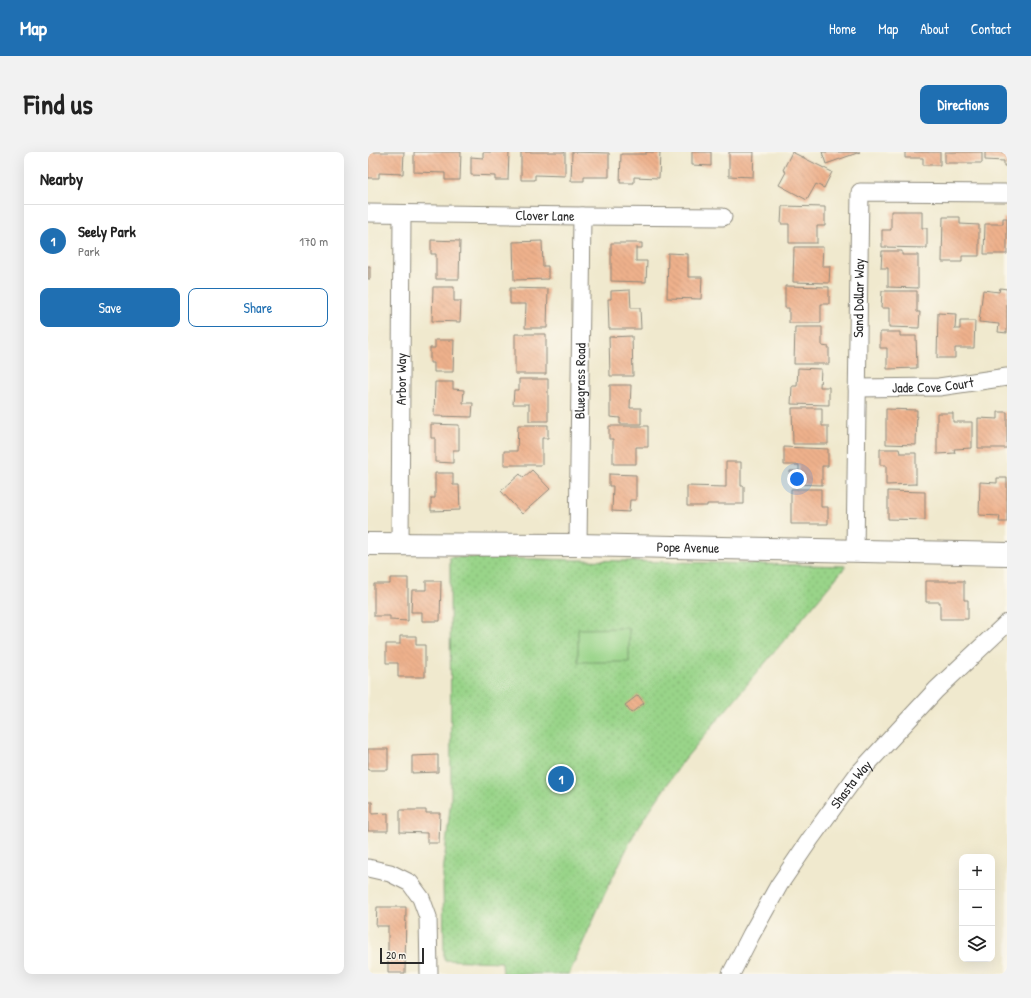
<!DOCTYPE html>
<html lang="en">
<head>
<meta charset="utf-8">
<style>
  :root { --surface:#fff; --page:#f2f2f2; --text:#222; --muted:#767676; --line:#e0e0e0; --accent:#1f6fb2 }
  body { margin:0; font-family:"Patrick Hand",sans-serif; background:var(--page); color:var(--text) }
  .controls { position:absolute; right:12px; bottom:12px; display:grid; overflow:hidden; border-radius:8px; box-shadow:0 4px 16px #0002 }
  .controls button { width:36px; height:36px; display:grid; place-items:center; padding:0; border:0; border-bottom:1px solid var(--line); background:var(--surface); color:var(--text); font:20px sans-serif }
  .scale { position:absolute; left:12px; bottom:10px; width:44px; box-sizing:border-box; padding-left:4px; border:2px solid #2b2b2b; border-top:0; font-size:11px; line-height:14px; white-space:nowrap; color:#2b2b2b; -webkit-text-stroke:3px #fbf7ec; paint-order:stroke }
  .you { position:absolute; left:429px; top:327px; width:14px; height:14px; margin:-10px; border:3px solid #fff; border-radius:50%; background:#1a73e8; box-shadow:0 0 0 6px #1a73e833 }
  .badge { display:grid; place-items:center; width:26px; height:26px; border-radius:50%; background:var(--accent); color:#fff; font-size:13px; font-weight:700 }
  .pin { position:absolute; translate:-50% -50%; border:2px solid #fff; box-shadow:0 1px 4px #0006 }
  .list { margin:0; padding:0; list-style:none }
  h2 { display:flex; justify-content:space-between; align-items:center; height:52px; margin:0; padding:0 16px; font-size:17px }
  h2 small { font-size:13px; font-weight:400; color:var(--muted) }
  .list li { display:grid; grid-template-columns:26px 1fr auto; gap:12px; align-items:center; box-sizing:border-box; height:72px; padding:0 16px; border-top:1px solid var(--line) }
  .list b { display:block; font-size:15px; white-space:nowrap }
  .list p { margin:0; font-size:13px; white-space:nowrap; color:var(--muted) }
  .list em { font-size:13px; font-style:normal; color:var(--muted) }
  .actions { display:flex; gap:8px; padding:12px 16px }
  .actions a { flex:1; padding:9px 0; border:1px solid var(--accent); border-radius:8px; text-align:center; font-size:14px; color:var(--accent) }
  .actions .main { background:var(--accent); color:#fff }
  .icon { flex:none; width:22px; height:22px; fill:none; stroke:currentColor; stroke-width:2; stroke-linecap:round; stroke-linejoin:round }
  .map { position:relative; flex:none; width:639px; height:822px; overflow:hidden; border-radius:8px }
  header { display:flex; align-items:center; gap:24px; box-sizing:border-box; height:56px; padding:0 20px; background:var(--accent); color:#fff }
  header strong { font-size:19px }
  nav { display:flex; gap:22px; margin-inline-start:auto; font-size:14px }
  .intro { display:flex; align-items:center; justify-content:space-between; box-sizing:border-box; height:96px; padding:0 24px }
  h1 { margin:0; font-size:28px }
  .button { padding:10px 18px; border-radius:8px; background:var(--accent); color:#fff; font-size:14px; font-weight:700 }
  main { display:flex; gap:24px; padding:0 24px }
  aside { flex:1; background:var(--surface); border-radius:8px; box-shadow:0 4px 16px #0002 }
  .map>svg:first-child { display:block }
</style>
</head>
<body>
<header>
<strong>Map</strong>
<nav><a>Home</a><a>Map</a><a>About</a><a>Contact</a></nav>
</header>
<div class="intro"><h1>Find us</h1><a class="button">Directions</a></div>
<main>
<aside>
<h2>Nearby<small></small></h2>
<ul class="list">
<li><span class="badge">1</span><div><b>Seely Park</b><p>Park</p></div><em>170 m</em></li>
</ul>
<div class="actions"><a class="main">Save</a><a>Share</a></div>
</aside>
<div class="map">
<svg width="639" height="822" viewBox="0 0 639 822">
  <defs>
    <pattern id="park-dots" width="8" height="8" patternUnits="userSpaceOnUse"><rect width="8" height="8" fill="#99d489"/><path d="M2 2h.1M6 6h.1" fill="none" stroke="#84b676" stroke-width="1.8" stroke-linecap="round"/></pattern>
    <pattern id="building-back-hatch" width="6" height="6" patternUnits="userSpaceOnUse"><rect width="6" height="6" fill="#eeb18c"/><path d="M-1 5l2 2M0 0l6 6M5-1l2 2" fill="none" stroke="#cc9879"/></pattern>
  </defs>
  <rect width="100%" height="100%" fill="#fbf7ec"/>
  <filter id="ink" filterUnits="userSpaceOnUse"><feTurbulence type="fractalNoise" baseFrequency=".025" numOctaves="2"/><feDisplacementMap in="SourceGraphic" scale="8" xChannelSelector="R" yChannelSelector="G"/><feConvolveMatrix kernelMatrix="1 2 1 2 8 2 1 2 1" color-interpolation-filters="sRGB"/></filter>
  <filter id="wash" filterUnits="userSpaceOnUse"><feTurbulence type="fractalNoise" baseFrequency=".012" numOctaves="4" result="noise"/><feDisplacementMap in="SourceGraphic" scale="16" xChannelSelector="R" yChannelSelector="G"/><feGaussianBlur stdDeviation="0.9" result="paint"/><feColorMatrix in="noise" values="0 0 0 0 0 0 0 0 0 0 0 0 0 0 0 0 0 1.4 0 .05"/><feComposite in="paint" operator="in"/></filter>
  <g filter="url(#wash)">
    <rect width="100%" height="100%" fill="#f0e9ce"/>
    <path fill="url(#park-dots)" stroke="#62805a" d="M 82,405 L 478,414 L 316,608 L 268,678 L 237,741 L 201,822 L 135,822 L 134,810 L 76,808 L 75,722 L 83,646 Z"/>
    <path fill="#99d489" stroke="#62805a" d="M 261,476 L 261,510 L 210,510 L 210,477 Z"/>
    <g id="blocks">
      <path fill="url(#building-back-hatch)" d="M 0,0 L 36,0 L 35,22 L 11,21 L 11,26 L 0,26 Z
        M 46,0 L 93,0 L 92,28 L 77,28 L 77,21 L 46,20 Z
        M 115,0 L 141,0 L 140,28 L 127,28 L 127,24 L 103,23 L 103,5 L 115,6 Z
        M 153,0 L 197,0 L 197,24 L 167,23 L 167,28 L 153,28 Z
        M 204,0 L 241,1 L 241,25 L 216,25 L 216,29 L 203,29 Z
        M 278,0 L 292,0 L 291,26 L 266,25 L 266,31 L 252,31 L 253,2 L 278,2 Z
        M 324,0 L 343,0 L 343,14 L 324,13 Z
        M 361,0 L 386,0 L 385,25 L 361,24 Z
        M 424,0 L 464,20 L 456,36 L 448,32 L 439,48 L 411,33 L 418,20 L 415,18 Z
        M 454,0 L 492,0 L 458,12 Z
        M 537,0 L 572,0 L 572,13 L 555,13 L 555,6 L 537,6 Z
        M 577,0 L 614,0 L 614,11 L 577,11 Z
        M 617,0 L 639,0 L 639,14 L 636,14 L 636,9 L 617,8 Z
        M 414,54 L 457,55 L 457,74 L 449,74 L 449,91 L 421,91 L 421,72 L 413,72 Z
        M 523,59 L 554,59 L 554,76 L 559,76 L 559,96 L 514,95 L 514,78 L 523,78 Z
        M 575,65 L 592,65 L 592,72 L 611,73 L 611,104 L 594,104 L 594,110 L 574,110 Z
        M 635,66 L 639,66 L 639,102 L 616,102 L 617,72 L 635,72 Z
        M 63,88 L 92,89 L 91,127 L 68,127 L 68,102 L 63,102 Z
        M 174,89 L 175,114 L 180,114 L 180,127 L 146,128 L 145,90 Z
        M 243,91 L 274,91 L 274,96 L 268,96 L 268,109 L 279,109 L 278,130 L 243,129 Z
        M 426,95 L 455,95 L 454,114 L 462,114 L 461,131 L 425,130 Z
        M 514,99 L 534,99 L 534,103 L 550,103 L 550,136 L 520,135 L 520,116 L 513,116 Z
        M 300,101 L 320,102 L 320,125 L 334,125 L 333,147 L 299,146 Z
        M 0,114 L 2,114 L 2,127 L 0,127 Z
        M 417,134 L 461,135 L 461,152 L 453,152 L 453,171 L 421,171 L 421,156 L 417,156 Z
        M 65,135 L 86,135 L 86,149 L 93,149 L 92,170 L 64,169 Z
        M 142,136 L 180,137 L 179,176 L 157,176 L 158,152 L 142,152 Z
        M 632,136 L 639,137 L 639,181 L 630,180 L 631,172 L 611,170 L 615,138 L 631,140 Z
        M 262,138 L 263,156 L 272,156 L 273,177 L 241,177 L 240,147 L 243,147 L 243,139 Z
        M 514,139 L 549,139 L 549,160 L 552,160 L 551,176 L 521,175 L 521,156 L 513,156 Z
        M 570,161 L 588,162 L 587,177 L 592,177 L 592,169 L 607,169 L 606,196 L 587,196 L 587,206 L 569,206 Z
        M 427,175 L 454,175 L 454,194 L 461,195 L 461,212 L 426,212 Z
        M 512,180 L 532,180 L 532,184 L 548,184 L 549,216 L 519,217 L 519,196 L 512,196 Z
        M 147,182 L 178,182 L 178,222 L 147,222 Z
        M 264,184 L 265,224 L 242,224 L 241,185 Z
        M 67,188 L 86,188 L 85,220 L 66,220 L 66,211 L 62,211 L 62,196 L 67,196 Z
        M 430,216 L 453,217 L 452,235 L 461,235 L 461,253 L 423,252 L 424,234 L 429,234 Z
        M 151,227 L 180,227 L 180,269 L 161,269 L 161,252 L 145,252 L 146,238 L 151,238 Z
        M 67,230 L 85,230 L 85,237 L 96,238 L 95,251 L 105,251 L 104,265 L 66,264 Z
        M 242,233 L 263,233 L 262,256 L 273,256 L 273,272 L 252,272 L 252,266 L 242,265 Z
        M 424,256 L 454,256 L 454,274 L 460,274 L 460,292 L 425,292 Z
        M 518,257 L 549,258 L 548,293 L 518,292 Z
        M 630,260 L 639,260 L 639,296 L 610,296 L 610,266 L 630,267 Z
        M 569,261 L 585,261 L 585,270 L 604,270 L 604,296 L 586,297 L 587,301 L 569,302 Z
        M 63,272 L 91,273 L 91,298 L 85,298 L 85,311 L 67,310 L 67,286 L 63,286 Z
        M 150,273 L 180,273 L 180,286 L 174,286 L 174,313 L 136,313 L 136,299 L 149,299 Z
        M 241,274 L 280,274 L 280,295 L 268,295 L 268,312 L 245,312 L 245,287 L 241,287 Z
        M 416,295 L 460,297 L 460,314 L 454,314 L 454,333 L 422,332 L 422,319 L 431,319 L 431,313 L 416,313 Z
        M 512,297 L 531,297 L 532,301 L 548,301 L 548,332 L 518,333 L 518,313 L 512,313 Z
        M 358,310 L 373,310 L 373,334 L 376,334 L 376,352 L 339,352 L 339,354 L 319,354 L 319,334 L 358,335 Z
        M 164,318 L 182,337 L 154,362 L 133,339 L 152,322 L 155,326 Z
        M 67,321 L 85,321 L 85,333 L 91,333 L 92,358 L 63,359 L 63,346 L 67,346 Z
        M 241,322 L 268,323 L 268,348 L 262,348 L 261,360 L 244,359 L 245,334 L 241,334 Z
        M 629,326 L 639,326 L 639,370 L 631,370 L 632,364 L 611,363 L 612,330 L 629,331 Z
        M 423,337 L 453,337 L 453,355 L 460,355 L 460,372 L 423,372 Z
        M 520,339 L 557,340 L 557,368 L 520,367 Z
        M 22,426 L 40,426 L 40,469 L 22,468 L 22,464 L 6,464 L 6,432 L 22,432 Z
        M 58,429 L 73,429 L 72,469 L 54,469 L 54,460 L 43,460 L 44,438 L 58,438 Z
        M 558,429 L 596,429 L 596,448 L 600,448 L 600,467 L 572,467 L 572,450 L 558,450 Z
        M 32,484 L 48,484 L 48,493 L 57,493 L 57,525 L 30,525 L 30,511 L 18,511 L 18,492 L 32,492 Z
        M 270,543 L 276,551 L 263,561 L 257,553 Z
        M 0,597 L 20,597 L 20,618 L 0,618 Z
        M 70,603 L 70,620 L 44,621 L 44,604 Z
        M 0,650 L 4,650 L 4,662 L 20,661 L 20,679 L 0,679 Z
        M 32,658 L 58,658 L 58,661 L 72,661 L 71,691 L 59,691 L 59,681 L 32,680 Z
        M 9,755 L 38,755 L 37,821 L 20,821 L 20,774 L 8,774 Z"/>
    </g>
  </g>
  <g filter="url(#ink)">
    <use href="#blocks" fill-opacity="0" stroke="#8e8a7c" stroke-width="1"/>
    <g fill="none" stroke-linecap="round" stroke-linejoin="round">
      <defs>
        <g id="street">
          <path id="s1" d="M 0,61 L 214,64 L 355,65"/>
          <path id="s2" d="M 489,236 L 571,235 L 639,225"/>
          <path id="s3" d="M 32,392 L 34,62"/>
          <path id="s4" d="M 210,393 L 214,64"/>
          <path id="s5" d="M 487,400 L 492,40 L 639,41"/>
          <path d="M 0,716 L 22,721 L 42,731 L 53,746 L 60,765 L 61,822"/>
          <path id="s6" d="M 363,822 L 383,783 L 411,733 L 443,686 L 489,623 L 568,538 L 639,471"/>
        </g>
        <g id="secondary">
          <path id="s7" d="M 0,392 L 210,393 L 639,402"/>
        </g>
      </defs>
      <use href="#street" stroke="#8e8a7c" stroke-width="19"/>
      <use href="#secondary" stroke="#8e8a7c" stroke-width="24"/>
      <use href="#street" stroke="#fff" stroke-width="17"/>
      <use href="#secondary" stroke="#fff" stroke-width="22"/>
    </g>
  </g>
  <g text-anchor="middle" stroke-width="3.5" stroke-linejoin="round" paint-order="stroke">
    <g font-size="14" fill="#2b2b2b" stroke="#fbf7ec">
      <text dy="5" stroke="none"><textPath href="#s1" startOffset="177">Clover Lane</textPath></text>
      <text dy="5" stroke="none"><textPath href="#s5" startOffset="254">Sand Dollar Way</textPath></text>
      <text dy="5" stroke="none"><textPath href="#s3" startOffset="165">Arbor Way</textPath></text>
      <text dy="5" stroke="none"><textPath href="#s4" startOffset="164">Bluegrass Road</textPath></text>
      <text dy="5" stroke="none"><textPath href="#s2" startOffset="76">Jade Cove Court</textPath></text>
      <text dy="5" stroke="none"><textPath href="#s7" startOffset="320">Pope Avenue</textPath></text>
      <text dy="5" stroke="none"><textPath href="#s6" startOffset="225">Shasta Way</textPath></text>
    </g>
  </g>
</svg>
<div class="controls">
<button>+</button>
<button>−</button>
<button><svg class="icon" aria-label="layers" viewBox="0 0 24 24"><path d="M12 4l9 5-9 5-9-5zM3 14l9 5 9-5"/></svg></button>
</div>
<div class="scale">20 m</div>
<div class="you"></div>
<div class="pin badge" style="left:193px;top:627px">1</div>
</div>
</main>
</body>
</html>
